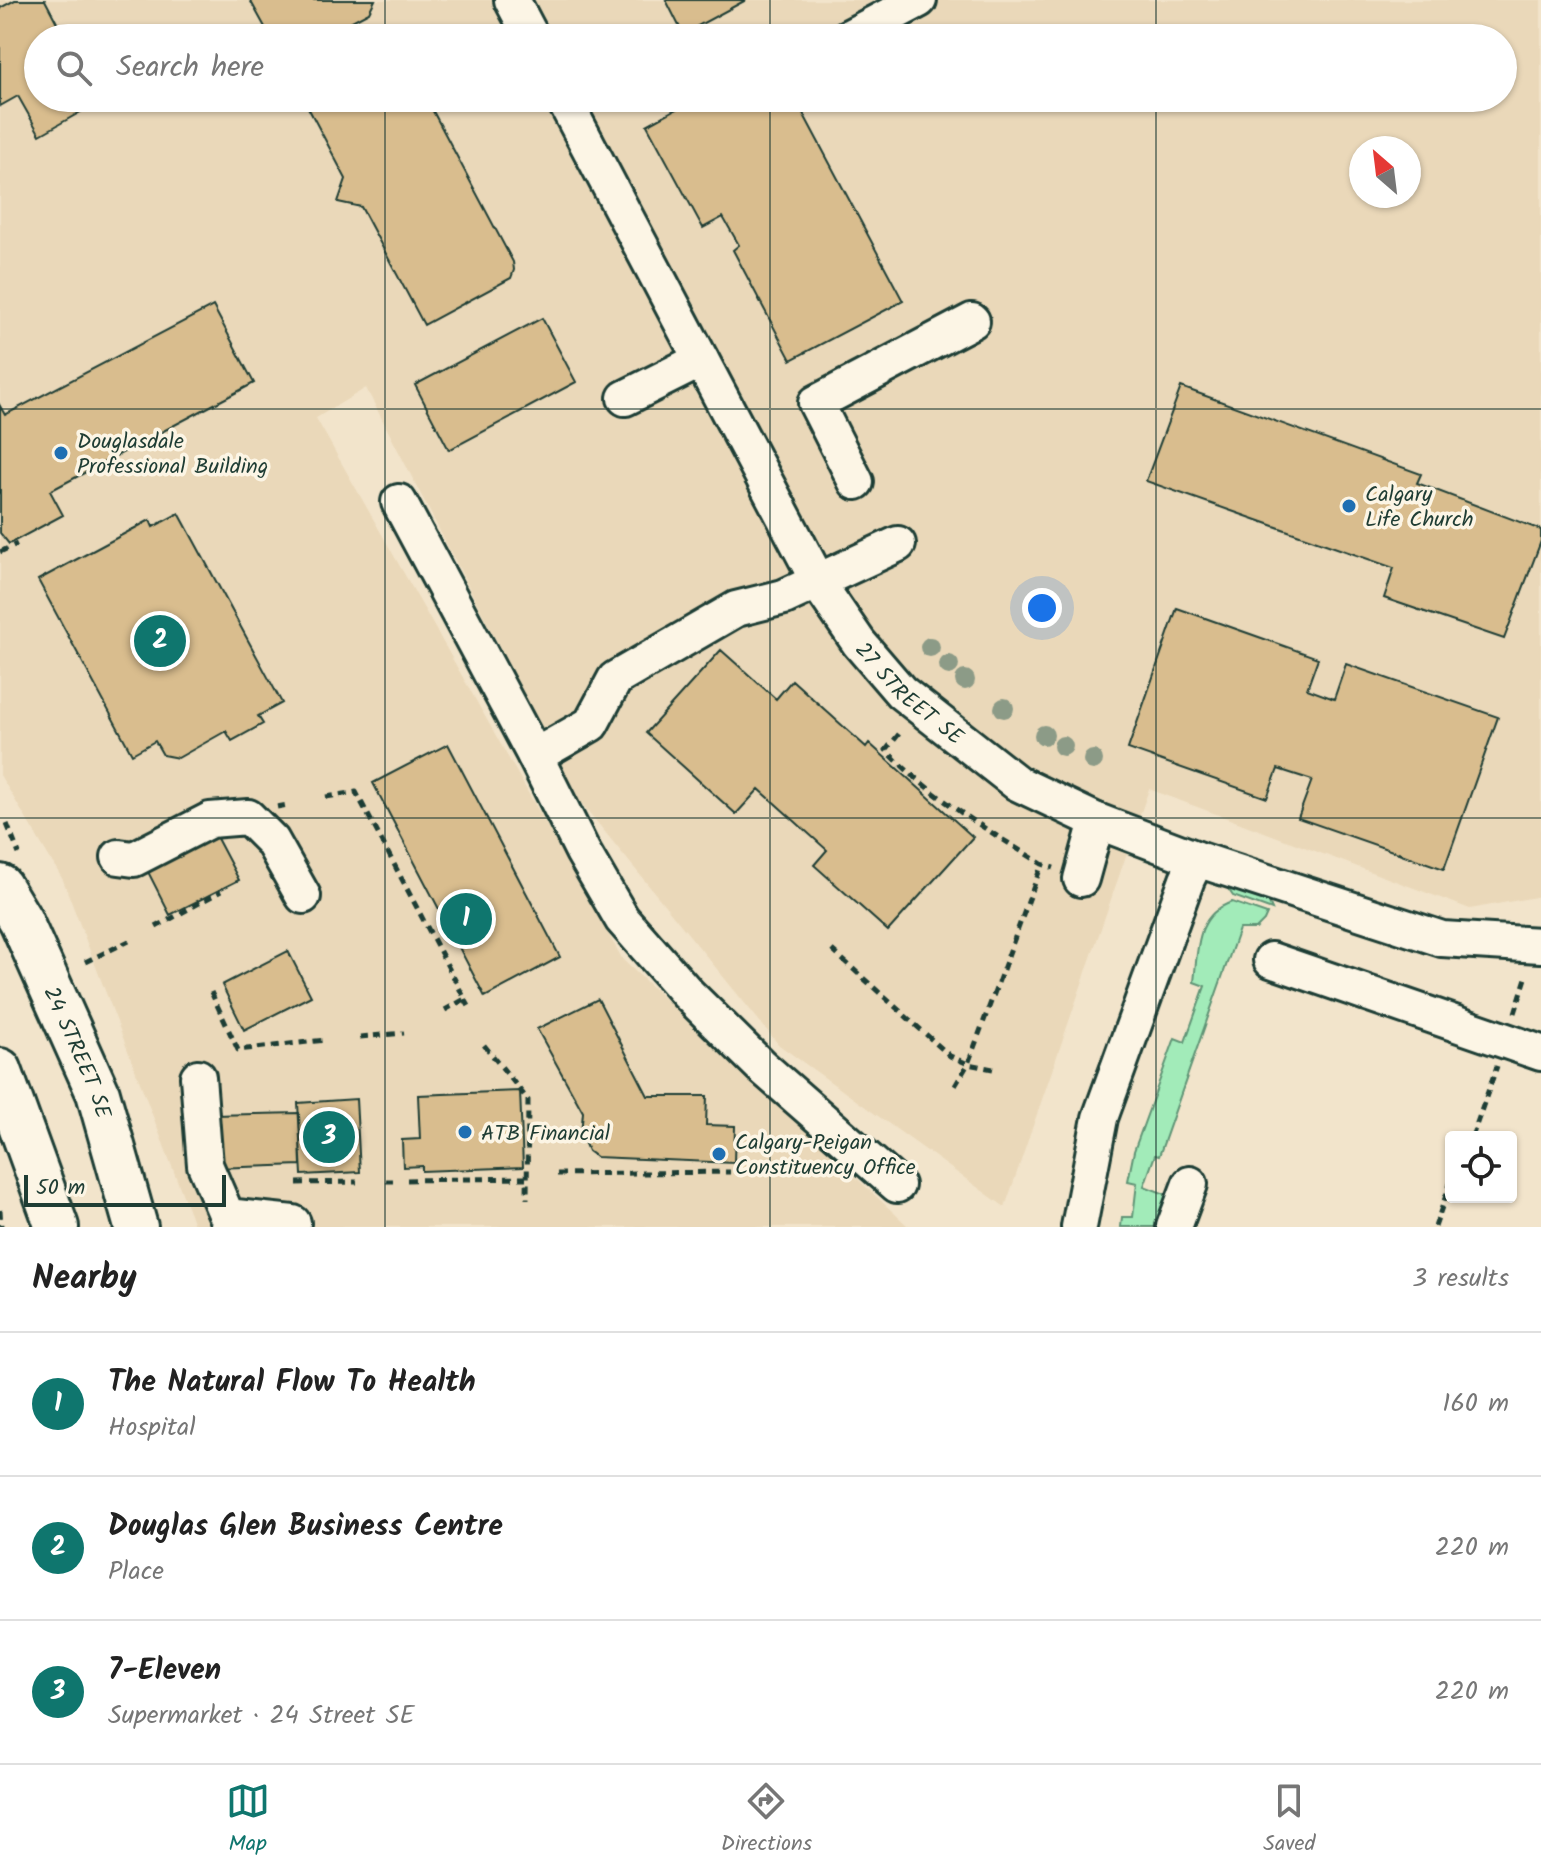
<!DOCTYPE html>
<html lang="en">
<head>
<meta charset="utf-8">
<style>
  :root { --surface:#fff; --page:#f6f6f6; --text:#222; --muted:#767676; --line:#e0e0e0; --accent:#0f766e }
  body { margin:0; font-family:Kalam,sans-serif; background:var(--page); color:var(--text) }
  .controls { position:absolute; right:24px; bottom:24px; display:grid; overflow:hidden; border-radius:8px; box-shadow:0 2px 6px #0004 }
  .controls button { width:72px; height:72px; display:grid; place-items:center; padding:0; border:0; border-bottom:2px solid var(--line); background:var(--surface); color:var(--text); font:40px sans-serif }
  .compass { position:absolute; left:1349px; top:136px; width:72px; height:72px; border-radius:50%; background:var(--surface); box-shadow:0 2px 6px #0004; rotate:332deg }
  .scale { position:absolute; left:24px; bottom:20px; width:202px; box-sizing:border-box; padding-left:8px; border:4px solid #1f3d34; border-top:0; font-size:22px; line-height:28px; white-space:nowrap; color:#1f3d34; -webkit-text-stroke:6px #fcf5e5; paint-order:stroke }
  .you { position:absolute; left:1042px; top:608px; width:28px; height:28px; margin:-20px; border:6px solid #fff; border-radius:50%; background:#1a73e8; box-shadow:0 0 0 12px #1a73e833 }
  .badge { display:grid; place-items:center; width:52px; height:52px; border-radius:50%; background:var(--accent); color:#fff; font-size:26px; font-weight:700 }
  .pin { position:absolute; translate:-50% -50%; border:4px solid #fff; box-shadow:0 2px 8px #0006 }
  .list { margin:0; padding:0; list-style:none }
  h2 { display:flex; justify-content:space-between; align-items:center; height:104px; margin:0; padding:0 32px; font-size:34px }
  h2 small { font-size:26px; font-weight:400; color:var(--muted) }
  .list li { display:grid; grid-template-columns:52px 1fr auto; gap:24px; align-items:center; box-sizing:border-box; height:144px; padding:0 32px; border-top:2px solid var(--line) }
  .list b { display:block; font-size:30px; white-space:nowrap }
  .list p { margin:0; font-size:26px; white-space:nowrap; color:var(--muted) }
  .list em { font-size:26px; font-style:normal; color:var(--muted) }
  .icon { flex:none; width:44px; height:44px; fill:none; stroke:currentColor; stroke-width:2; stroke-linecap:round; stroke-linejoin:round }
  .map { position:relative; flex:none; width:1541px; height:1227px; overflow:hidden }
  .search { position:absolute; background:var(--surface); box-shadow:0 2px 6px #0004; left:24px; right:24px; top:24px; height:88px; display:flex; align-items:center; gap:20px; box-sizing:border-box; padding:0 28px; border-radius:44px; color:var(--muted); font-size:30px }
  .sheet { height:536px; background:var(--surface) }
  nav { display:flex; justify-content:space-around; align-items:center; box-sizing:border-box; height:112px; border-top:2px solid var(--line); background:var(--surface); font-size:22px; color:var(--muted) }
  nav a { display:grid; justify-items:center; gap:4px }
  nav .on { color:var(--accent) }
  .map>svg:first-child { display:block }
</style>
</head>
<body>
<div class="map">
<svg width="1541" height="1227" viewBox="0 0 1541 1227">
  <rect width="100%" height="100%" fill="#f2e4cb"/>
  <filter id="ink" filterUnits="userSpaceOnUse"><feTurbulence type="fractalNoise" baseFrequency=".0125" numOctaves="2"/><feDisplacementMap in="SourceGraphic" scale="16" xChannelSelector="R" yChannelSelector="G"/><feConvolveMatrix kernelMatrix="1 2 1 2 8 2 1 2 1" color-interpolation-filters="sRGB"/></filter>
  <g filter="url(#ink)">
    <path fill="#ead8b9" fill-rule="evenodd" d="M 0,0 L 1541,0 L 1541,896 L 1470,909 L 1149,789 L 1005,1207 L 779,1045 L 578,799 L 366,388 L 316,418 L 623,960 L 909,1227 L 195,1227 L 63,880 L 0,775 ZM 38,38 L 1503,38 L 1503,98 L 38,98 ZM 1361,148 L 1409,148 L 1409,196 L 1361,196 Z"/>
    <path fill="#a2ebb9" stroke="#609476" stroke-width="2" d="M 1239,889 L 1264,892 L 1272,910 L 1233,896 L 1229,890 Z
      M 1232,902 L 1267,914 L 1264,921 L 1256,929 L 1239,929 L 1159,1156 L 1155,1155 L 1144,1186 L 1168,1195 L 1157,1227 L 1121,1227 L 1122,1217 L 1133,1217 L 1137,1183 L 1128,1181 L 1134,1151 L 1175,1038 L 1185,1042 L 1205,986 L 1194,982 C 1198,949 1195,915 1232,902 Z"/>
    <path fill="#d9bd8e" stroke="#1f3d34" stroke-width="2" d="M 15,0 L 45,0 L 65,38 L 38,38 L 38,98 L 98,98 L 100,101 L 40,135 L 18,96 L 0,106 L 0,8 Z
      M 250,0 L 375,0 L 369,12 L 320,38 L 271,38 Z
      M 666,0 L 746,0 L 683,34 Z
      M 303,98 L 426,98 L 513,262 L 514,270 L 511,278 L 424,325 L 361,207 L 338,202 L 346,179 Z
      M 696,98 L 795,98 L 903,301 L 791,360 L 733,250 L 739,245 L 723,217 L 703,228 L 647,125 Z
      M 213,306 L 254,383 L 50,491 L 63,515 L 9,544 L 0,533 L 0,406 L 5,415 Z
      M 542,318 L 576,382 L 449,450 L 415,385 Z
      M 1181,387 L 1421,474 L 1417,483 L 1541,530 L 1541,541 L 1504,639 L 1384,598 L 1394,568 L 1146,481 Z
      M 179,513 L 282,703 L 258,716 L 263,724 L 232,741 L 226,731 L 178,758 L 163,755 L 155,741 L 132,754 L 38,580 L 150,520 L 153,527 Z
      M 1177,608 L 1318,658 L 1307,689 L 1334,699 L 1346,664 L 1498,717 L 1444,869 L 1298,818 L 1312,780 L 1278,769 L 1267,798 L 1128,749 Z
      M 721,650 L 776,699 L 792,680 L 866,747 L 869,743 L 973,837 L 888,931 L 814,865 L 827,850 L 759,789 L 736,814 L 646,733 Z
      M 448,744 L 560,957 L 485,997 L 373,783 Z
      M 211,827 L 239,880 L 170,915 L 143,862 Z
      M 288,951 L 311,996 L 244,1030 L 222,985 Z
      M 598,999 L 648,1096 L 707,1096 L 706,1125 L 735,1126 L 734,1163 L 596,1157 L 588,1151 L 581,1134 L 583,1112 L 537,1029 Z
      M 520,1091 L 523,1167 L 422,1171 L 422,1166 L 403,1167 L 402,1140 L 420,1139 L 418,1095 Z
      M 356,1099 L 360,1172 L 302,1175 L 298,1103 Z
      M 299,1113 L 301,1165 L 215,1168 L 214,1115 Z"/>
    <g fill="none" stroke-linecap="round" stroke-linejoin="round">
      <defs>
        <g id="minor">
          <path d="M 512,0 L 532,38"/>
          <path d="M 847,38 L 919,0"/>
          <path id="s1" d="M 563,98 L 822,589 L 859,643 L 901,692 L 1017,783 L 1097,821 L 1197,859 L 1442,939 L 1541,945"/>
          <path d="M 625,398 L 701,360"/>
          <path d="M 856,482 L 816,403 L 972,321"/>
          <path d="M 399,502 L 535,756 L 583,852 L 622,919 L 688,994 L 761,1066 L 897,1185"/>
          <path d="M 535,756 L 591,724 L 615,679 L 736,609 L 784,597 L 898,544"/>
          <path d="M 119,857 L 134,859 L 210,820 L 248,817 L 272,841 L 303,896"/>
          <path d="M 1081,879 L 1097,821"/>
          <path d="M 1271,960 L 1541,1053"/>
          <path d="M 198,1077 L 205,1165 L 227,1216 L 293,1223"/>
          <path d="M 1079,1227 L 1100,1118 L 1187,879 L 1197,859"/>
          <path d="M 1174,1227 L 1190,1184"/>
        </g>
        <g id="major">
          <path id="s2" d="M 0,886 L 21,921 L 98,1093 L 136,1227"/>
          <path d="M 0,1070 L 57,1227"/>
        </g>
      </defs>
      <use href="#minor" stroke="#1f3d34" stroke-width="40"/>
      <use href="#major" stroke="#1f3d34" stroke-width="48"/>
      <path stroke="#1f3d34" stroke-width="5" stroke-dasharray="8 6" stroke-linecap="butt" d="M 0,552 L 17,544
        M 899,734 L 886,750 C 932,798 986,829 1042,864 L 1054,868
        M 326,797 L 356,792 L 465,999 L 445,1010
        M 277,807 L 288,805
        M 7,824 L 19,854
        M 156,927 L 221,891
        M 832,950 L 950,1056 L 968,1064 L 993,1069
        M 85,962 L 129,941
        M 211,992 L 238,1050 L 325,1040
        M 465,999 L 471,1010
        M 1515,1013 L 1526,978
        M 360,1037 L 404,1033
        M 484,1045 L 528,1100 L 527,1199
        M 955,1086 L 968,1064 L 1042,864
        M 1472,1137 L 1497,1066
        M 557,1174 L 730,1172
        M 407,1180 L 526,1178
        M 386,1181 L 393,1181
        M 297,1183 L 357,1182
        M 0,1210 L 1,1227
        M 1435,1227 L 1451,1181"/>
      <use href="#minor" stroke="#fcf5e5" stroke-width="34"/>
      <use href="#major" stroke="#fcf5e5" stroke-width="42"/>
    </g>
    <g fill="#8c9b87">
      <circle cx="930" cy="647" r="10"/>
      <circle cx="949" cy="665" r="10"/>
      <circle cx="965" cy="680" r="10"/>
      <circle cx="1004" cy="708" r="10"/>
      <circle cx="1044" cy="735" r="10"/>
      <circle cx="1063" cy="746" r="10"/>
      <circle cx="1093" cy="760" r="10"/>
    </g>
  </g>
  <path fill="none" stroke="#1f3d34" stroke-width="2" stroke-opacity="0.55" d="M 385,0 L 385,38M 770,0 L 770,38M 1156,0 L 1156,38M 385,98 L 385,1227M 770,98 L 770,1227M 1156,98 L 1156,1227M 0,409 L 1541,409M 0,818 L 1541,818"/>
  <g fill="#1f6fb2" stroke="#fcf5e5" stroke-width="3">
    <circle cx="61" cy="453" r="8"/>
    <circle cx="1349" cy="506" r="8"/>
    <circle cx="465" cy="1132" r="8"/>
    <circle cx="719" cy="1154" r="8"/>
  </g>
  <g text-anchor="middle" stroke-width="7" stroke-linejoin="round" paint-order="stroke">
    <g font-size="22" fill="#1f3d34" stroke="#fcf5e5" text-anchor="start">
      <text x="77" y="448">Douglasdale<tspan x="77" dy="25">Professional Building</tspan></text>
      <text x="1365" y="501">Calgary<tspan x="1365" dy="25">Life Church</tspan></text>
      <text x="481" y="1140">ATB Financial</text>
      <text x="735" y="1149">Calgary-Peigan<tspan x="735" dy="25">Constituency Office</tspan></text>
    </g>
    <g font-size="22" fill="#1f3d34" stroke="#fcf5e5">
      <text dy="8" stroke="none"><textPath href="#s1" startOffset="692">27 STREET SE</textPath></text>
      <text dy="8" stroke="none"><textPath href="#s2" startOffset="184">24 STREET SE</textPath></text>
    </g>
  </g>
</svg>
<div class="controls">
<button><svg class="icon" aria-label="locate" viewBox="0 0 24 24"><circle cx="12" cy="12" r="6"/><path d="M12 2v4M12 18v4M2 12h4M18 12h4"/></svg></button>
</div>
<svg class="compass" viewBox="-18 -18 36 36"><path d="M0-13l5 13h-10z" fill="#e53935"/><path d="M0 13l5-13h-10z" fill="#767676"/></svg>
<div class="scale">50 m</div>
<div class="you"></div>
<div class="pin badge" style="left:466px;top:919px">1</div>
<div class="pin badge" style="left:160px;top:641px">2</div>
<div class="pin badge" style="left:329px;top:1137px">3</div>
<div class="search"><svg class="icon" aria-label="search" viewBox="0 0 24 24"><circle cx="10" cy="10" r="6"/><path d="M15 15l6 6"/></svg>Search here</div>
</div>
<section class="sheet">
<h2>Nearby<small>3 results</small></h2>
<ul class="list">
<li><span class="badge">1</span><div><b>The Natural Flow To Health</b><p>Hospital</p></div><em>160 m</em></li>
<li><span class="badge">2</span><div><b>Douglas Glen Business Centre</b><p>Place</p></div><em>220 m</em></li>
<li><span class="badge">3</span><div><b>7-Eleven</b><p>Supermarket · 24 Street SE</p></div><em>220 m</em></li>
</ul>
</section>
<nav>
<a class="on"><svg class="icon" aria-label="map" viewBox="0 0 24 24"><path d="M3 6l6-2 6 2 6-2v14l-6 2-6-2-6 2zM9 4v14M15 6v14"/></svg>Map</a>
<a><svg class="icon" aria-label="directions" viewBox="0 0 24 24"><path d="M12 3l9 9-9 9-9-9zM9 14v-3h6M13 9l2 2-2 2"/></svg>Directions</a>
<a><svg class="icon" aria-label="saved" viewBox="0 0 24 24"><path d="M7 4h10v16l-5-4-5 4z"/></svg>Saved</a>
</nav>
</body>
</html>
